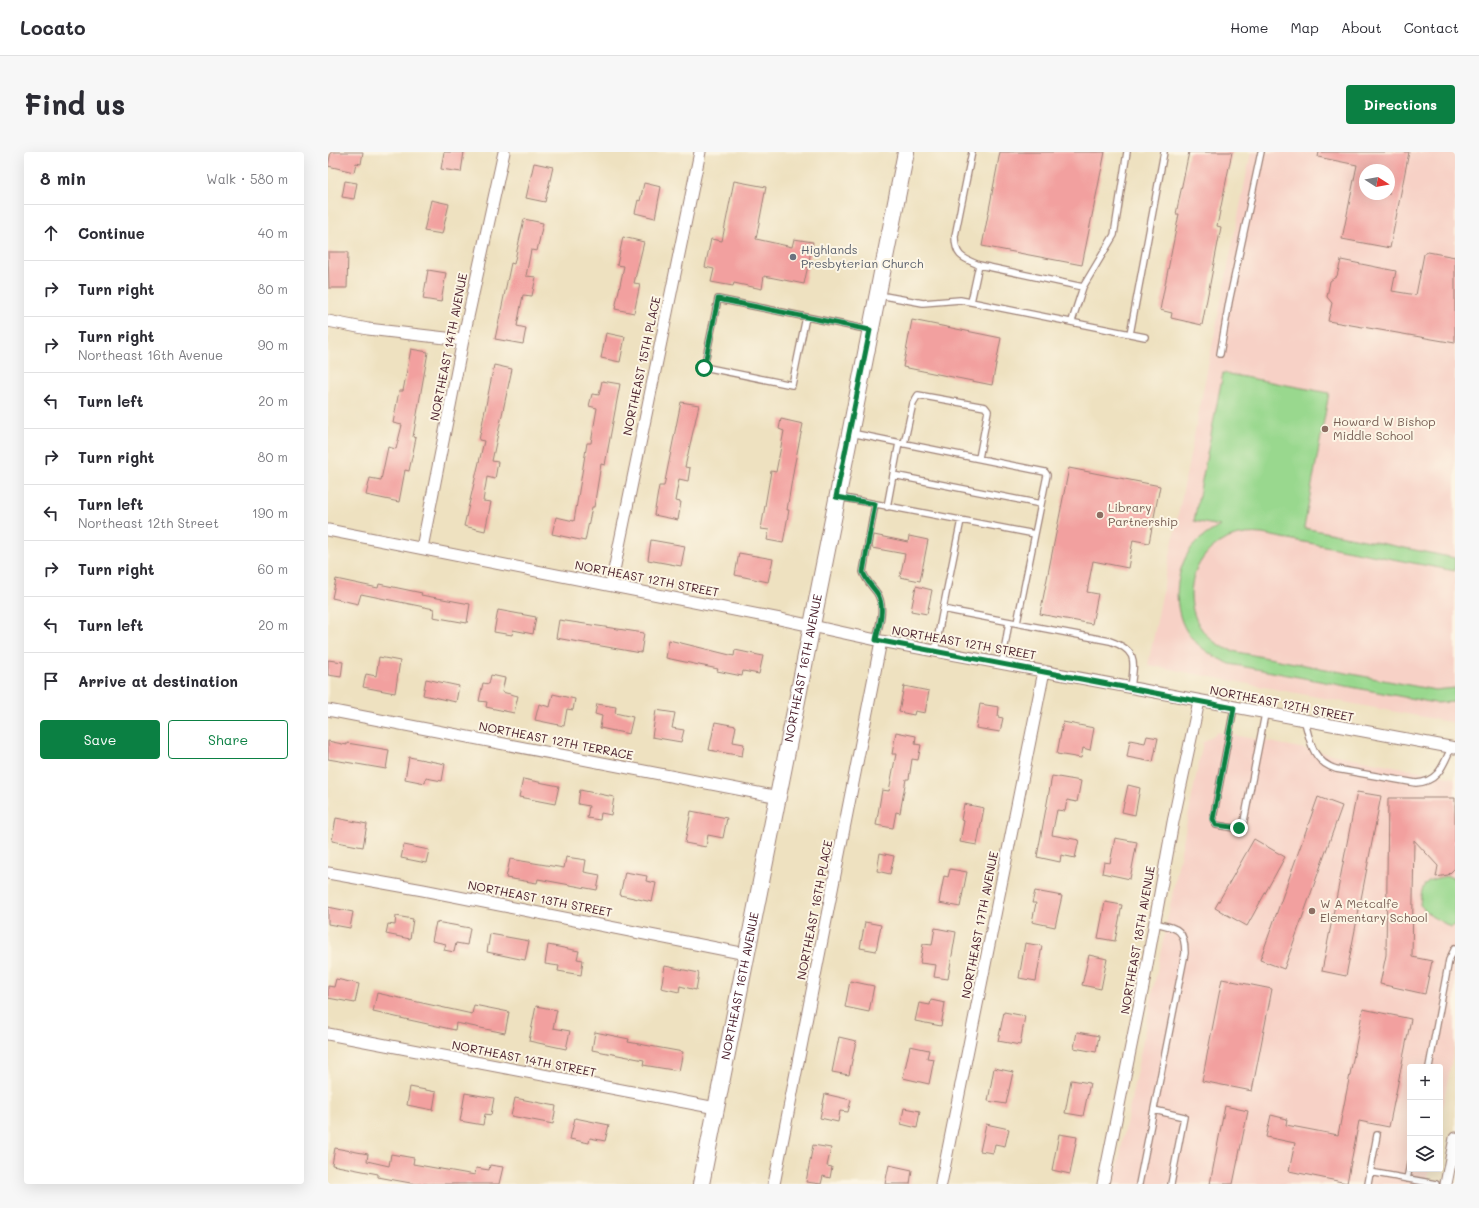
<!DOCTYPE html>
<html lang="en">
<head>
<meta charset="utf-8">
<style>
  :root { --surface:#fff; --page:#f7f7f7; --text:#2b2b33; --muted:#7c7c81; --line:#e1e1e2; --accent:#0b8043 }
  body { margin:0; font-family:Mali,sans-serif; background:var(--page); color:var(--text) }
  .controls { position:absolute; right:12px; bottom:12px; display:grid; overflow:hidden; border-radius:4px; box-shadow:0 4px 16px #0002 }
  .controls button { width:36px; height:36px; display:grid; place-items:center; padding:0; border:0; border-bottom:1px solid var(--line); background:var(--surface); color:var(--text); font:20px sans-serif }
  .compass { position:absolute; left:1031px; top:12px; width:36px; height:36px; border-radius:50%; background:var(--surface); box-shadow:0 4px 16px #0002; rotate:101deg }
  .stop { position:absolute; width:12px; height:12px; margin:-9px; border:3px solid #0b8043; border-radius:50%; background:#fff }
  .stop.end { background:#0b8043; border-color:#fff; box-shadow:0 1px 4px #0008 }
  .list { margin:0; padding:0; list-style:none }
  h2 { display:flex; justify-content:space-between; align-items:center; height:52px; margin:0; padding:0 16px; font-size:17px }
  h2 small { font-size:13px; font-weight:400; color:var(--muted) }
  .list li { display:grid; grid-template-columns:26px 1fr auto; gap:12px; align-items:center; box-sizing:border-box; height:56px; padding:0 16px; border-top:1px solid var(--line) }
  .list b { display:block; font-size:15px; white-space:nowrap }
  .list p { margin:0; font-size:13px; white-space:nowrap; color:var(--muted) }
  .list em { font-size:13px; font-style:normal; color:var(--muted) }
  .actions { display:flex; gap:8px; padding:12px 16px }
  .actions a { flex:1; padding:9px 0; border:1px solid var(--accent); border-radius:4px; text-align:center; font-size:14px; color:var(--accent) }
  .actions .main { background:var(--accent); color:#fff }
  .icon { flex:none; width:22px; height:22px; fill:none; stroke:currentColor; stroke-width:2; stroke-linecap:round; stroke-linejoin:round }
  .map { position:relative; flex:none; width:1127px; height:1032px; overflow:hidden; border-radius:4px }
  header { display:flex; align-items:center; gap:24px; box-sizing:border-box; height:56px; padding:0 20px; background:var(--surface); border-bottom:1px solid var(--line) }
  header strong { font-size:19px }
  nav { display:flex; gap:22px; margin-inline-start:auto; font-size:14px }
  .intro { display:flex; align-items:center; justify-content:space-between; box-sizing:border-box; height:96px; padding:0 24px }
  h1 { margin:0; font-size:28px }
  .button { padding:10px 18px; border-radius:4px; background:var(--accent); color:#fff; font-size:14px; font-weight:700 }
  main { display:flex; gap:24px; padding:0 24px }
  aside { flex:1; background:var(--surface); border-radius:4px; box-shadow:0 4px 16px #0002 }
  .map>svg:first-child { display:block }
</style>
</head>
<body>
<header>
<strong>Locato</strong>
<nav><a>Home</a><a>Map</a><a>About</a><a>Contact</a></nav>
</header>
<div class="intro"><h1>Find us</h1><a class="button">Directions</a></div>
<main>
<aside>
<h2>8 min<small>Walk · 580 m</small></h2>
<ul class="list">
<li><svg class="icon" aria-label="ahead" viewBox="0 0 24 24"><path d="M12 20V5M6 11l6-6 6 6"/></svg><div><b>Continue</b></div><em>40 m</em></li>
<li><svg class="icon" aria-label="right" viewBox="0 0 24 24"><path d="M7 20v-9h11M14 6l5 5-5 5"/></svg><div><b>Turn right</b></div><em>80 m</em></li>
<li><svg class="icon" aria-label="right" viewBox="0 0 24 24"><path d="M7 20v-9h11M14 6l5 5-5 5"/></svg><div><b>Turn right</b><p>Northeast 16th Avenue</p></div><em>90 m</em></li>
<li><svg class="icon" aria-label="left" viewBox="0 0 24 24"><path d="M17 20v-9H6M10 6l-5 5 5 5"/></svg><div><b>Turn left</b></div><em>20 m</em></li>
<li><svg class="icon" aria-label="right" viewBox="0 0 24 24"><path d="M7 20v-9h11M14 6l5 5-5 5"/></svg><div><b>Turn right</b></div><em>80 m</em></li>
<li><svg class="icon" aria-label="left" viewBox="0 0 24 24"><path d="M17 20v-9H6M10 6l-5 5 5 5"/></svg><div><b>Turn left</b><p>Northeast 12th Street</p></div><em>190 m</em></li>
<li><svg class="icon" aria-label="right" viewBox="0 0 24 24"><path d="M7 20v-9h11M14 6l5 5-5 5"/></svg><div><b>Turn right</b></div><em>60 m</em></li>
<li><svg class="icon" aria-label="left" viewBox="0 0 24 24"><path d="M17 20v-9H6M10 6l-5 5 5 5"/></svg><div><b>Turn left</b></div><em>20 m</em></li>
<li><svg class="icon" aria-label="arrive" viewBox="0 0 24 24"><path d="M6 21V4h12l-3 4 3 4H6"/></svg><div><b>Arrive at destination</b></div></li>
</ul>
<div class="actions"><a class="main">Save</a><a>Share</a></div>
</aside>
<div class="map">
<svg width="1127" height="1032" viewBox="0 0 1127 1032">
  <rect width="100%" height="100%" fill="#fcf5e5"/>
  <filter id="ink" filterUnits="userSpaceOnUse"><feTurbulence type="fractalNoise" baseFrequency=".025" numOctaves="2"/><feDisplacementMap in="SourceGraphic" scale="8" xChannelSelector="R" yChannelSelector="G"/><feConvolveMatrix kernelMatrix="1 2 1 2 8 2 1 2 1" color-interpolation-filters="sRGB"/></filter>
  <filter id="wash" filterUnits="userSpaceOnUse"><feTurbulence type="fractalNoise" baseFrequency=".012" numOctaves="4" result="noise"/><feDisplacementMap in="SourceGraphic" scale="16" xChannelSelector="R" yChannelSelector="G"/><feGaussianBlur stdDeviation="0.9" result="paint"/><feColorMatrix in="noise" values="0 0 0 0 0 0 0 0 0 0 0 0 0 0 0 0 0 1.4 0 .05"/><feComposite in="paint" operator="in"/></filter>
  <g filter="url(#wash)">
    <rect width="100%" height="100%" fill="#eee1c0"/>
    <path fill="#f7d1c6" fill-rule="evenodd" d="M 923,0 L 1127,0 L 1127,571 L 820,513 ZM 1037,18 L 1061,18 L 1061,42 L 1037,42 Z
      M 890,580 L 1127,626 L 1127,892 L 1112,967 L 1112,915 L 1082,915 L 1082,1017 L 1102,1017 L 1099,1032 L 786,1032 L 875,590 Z"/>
    <path fill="#99d88e" stroke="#727c5c" d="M 895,221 L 1001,241 L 976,376 L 1127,406 L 1127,419 L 934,382 C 853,374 837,483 909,500 L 1107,538 L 1127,536 L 1127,550 L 1107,551 L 902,512 C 886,505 874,498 862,484 C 843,460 846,417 865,394 C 873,385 882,380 892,374 L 866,369 Z
      M 1120,724 L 1127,727 L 1127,773 L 1123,775 L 1103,764 L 1092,753 C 1094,729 1097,728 1120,724 Z"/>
    <g id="blocks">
      <path fill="#f2a09f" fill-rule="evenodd" d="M 3,0 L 35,0 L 33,12 L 28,11 L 26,20 L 0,14 Z
        M 116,0 L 136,0 L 133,20 L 113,17 Z
        M 672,0 L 777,0 L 754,113 L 654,94 Z
        M 861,0 L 904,0 L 889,74 L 893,75 L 874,173 L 843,166 L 844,161 L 832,158 L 851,62 L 848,62 Z
        M 991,0 L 1081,0 L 1062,96 L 1014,87 L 1029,13 L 990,5 ZM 1037,18 L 1061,18 L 1061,42 L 1037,42 Z
        M 206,11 L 225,15 L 217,50 L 198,46 Z
        M 17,29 L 29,31 L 26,47 L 14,45 Z
        M 406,29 L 438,35 L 428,87 L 464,95 L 466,87 L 485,90 L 476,132 L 436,124 L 434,137 L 406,131 L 405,134 L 383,130 L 386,117 L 377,115 L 383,87 L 394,89 Z
        M 316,31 L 333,35 L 327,66 L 307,61 L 310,48 L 312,49 Z
        M 103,48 L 121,52 L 114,82 L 96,79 Z
        M 196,67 L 215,71 L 209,99 L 203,98 L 198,124 L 208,125 L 204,144 L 195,143 L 189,174 L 198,176 L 195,192 L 167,187 L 183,111 L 186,112 Z
        M 295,85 L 316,90 L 306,131 L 312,132 L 306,161 L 287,157 L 296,114 L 289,113 Z
        M 0,100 L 20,100 L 19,136 L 1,136 Z
        M 1100,100 L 1127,105 L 1127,191 L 1000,169 L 1004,151 L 999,145 L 1002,129 L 1009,124 L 1013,108 L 1068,119 L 1064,139 L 1088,143 L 1096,102 Z
        M 100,118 L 118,121 L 113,150 L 95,147 Z
        M 584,168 L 673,186 L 664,233 L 575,215 Z
        M 278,181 L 297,185 L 292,210 L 273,206 Z
        M 83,197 L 100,200 L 85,285 L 88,286 L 81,319 L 77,318 L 71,350 L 38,343 L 42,326 L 53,328 L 60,295 L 68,297 L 74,273 L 65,271 L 71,239 L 75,239 Z
        M 166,213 L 184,217 L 164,309 L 170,310 L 167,327 L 159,325 L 155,349 L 163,350 L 157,379 L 136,374 L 156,289 L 151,288 Z
        M 274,229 L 292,232 L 277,313 L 273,312 L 266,355 L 264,355 L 257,389 L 224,382 L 228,365 L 246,369 L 259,291 L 263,291 L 269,256 L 261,254 L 264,242 L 271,243 Z
        M 353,250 L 371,253 L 357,315 L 362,316 L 360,329 L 351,327 L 347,349 L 353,350 L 350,368 L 326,363 L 331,334 L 336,334 Z
        M 453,267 L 475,272 L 466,315 L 459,358 L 461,358 L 455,391 L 439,388 L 441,378 L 433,377 L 443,319 L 448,320 L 456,279 L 451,277 Z
        M 741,316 L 832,334 L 821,391 L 805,388 L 800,416 L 765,409 L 759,440 L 770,442 L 764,472 L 712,462 Z
        M 546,383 L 580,390 L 581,384 L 600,388 L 592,429 L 572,425 L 577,402 L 544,396 Z
        M 323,388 L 357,394 L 353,414 L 320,408 Z
        M 411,401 L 445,407 L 440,430 L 407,423 Z
        M 8,427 L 50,436 L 51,432 L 94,441 L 93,443 L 142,452 L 139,471 L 105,465 L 106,457 L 33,442 L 30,452 L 4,446 Z
        M 588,434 L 604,438 L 599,462 L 583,459 Z
        M 170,458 L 208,465 L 205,482 L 185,478 L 184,483 L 166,480 Z
        M 231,468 L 316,481 L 313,501 L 228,486 Z
        M 341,488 L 406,504 L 407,498 L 435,504 L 431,522 L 415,519 L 414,524 L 389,519 L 390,517 L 338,506 Z
        M 51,505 L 72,509 L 67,541 L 35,535 L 38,522 L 48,524 Z
        M 0,508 L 15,510 L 13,525 L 0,523 Z
        M 163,523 L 177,526 L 174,540 L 190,544 L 186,561 L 158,555 L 159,550 L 151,549 L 155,531 L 161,532 Z
        M 98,527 L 131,534 L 128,550 L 95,543 Z
        M 576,534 L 601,539 L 597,561 L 587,559 L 586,563 L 571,560 Z
        M 225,542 L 247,547 L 245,558 L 239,557 L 236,574 L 207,568 L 211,552 L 222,555 Z
        M 269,552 L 288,555 L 287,561 L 305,565 L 301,582 L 272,576 L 274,564 L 267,562 Z
        M 652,552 L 671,555 L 670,565 L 675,566 L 672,580 L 648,576 Z
        M 328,558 L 347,561 L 344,576 L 356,578 L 353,590 L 324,585 Z
        M 387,570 L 408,574 L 405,590 L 416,592 L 414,604 L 381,598 Z
        M 735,570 L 766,576 L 762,598 L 755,596 L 753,606 L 729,602 Z
        M 568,580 L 588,584 L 587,592 L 593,593 L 590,608 L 584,607 L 581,627 L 578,627 L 572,661 L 568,660 L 565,676 L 548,673 L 554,638 L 561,639 L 568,602 L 564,602 Z
        M 819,584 L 830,586 L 825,610 L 799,605 L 802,588 L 817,591 Z
        M 0,589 L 19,593 L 19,591 L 61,598 L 58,617 L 0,607 Z
        M 81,605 L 117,612 L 114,629 L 98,626 L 97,631 L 77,627 Z
        M 724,624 L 753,629 L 749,650 L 739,648 L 737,659 L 729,658 L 724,683 L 751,688 L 747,706 L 733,703 L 732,710 L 709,705 Z
        M 195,627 L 231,634 L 227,652 L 191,645 Z
        M 800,633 L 812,636 L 807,663 L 794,660 Z
        M 252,638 L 286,645 L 283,663 L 273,661 L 272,668 L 259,666 L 261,654 L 250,652 Z
        M 1029,640 L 1053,644 L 1018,824 L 994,819 Z
        M 990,645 L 1014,654 L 956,817 L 932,808 Z
        M 1060,646 L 1127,646 L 1127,716 L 1120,723 L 1108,725 L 1110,714 L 1086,688 L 1084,805 L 1104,809 L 1097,842 L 1052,832 L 1058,803 Z
        M 636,652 L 656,656 L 649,693 L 632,690 L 636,669 L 633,668 Z
        M 363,659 L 399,666 L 395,686 L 380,683 L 378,695 L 357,691 Z
        M 8,666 L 39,672 L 35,695 L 4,689 Z
        M 787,686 L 809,690 L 802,727 L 774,721 L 776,710 L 782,711 Z
        M 926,687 L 957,705 L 919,774 L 887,756 Z
        M 76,693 L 101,698 L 98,711 L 73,706 Z
        M 552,701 L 566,704 L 562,722 L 549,719 Z
        M 238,705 L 258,708 L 256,720 L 272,723 L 269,738 L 210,727 L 209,731 L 178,726 L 182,707 L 236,716 Z
        M 622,717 L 639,720 L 632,755 L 611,751 L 616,724 L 620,725 Z
        M 297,720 L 319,724 L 318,729 L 328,731 L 324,750 L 292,743 Z
        M 707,739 L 734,744 L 727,775 L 704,770 L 708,751 L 704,751 Z
        M 777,750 L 794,753 L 787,789 L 770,786 Z
        M 0,755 L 25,760 L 22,776 L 0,772 Z
        M 68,764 L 85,767 L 82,787 L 58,782 L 60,772 L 67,773 Z
        M 108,770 L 142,776 L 139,793 L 128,791 L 126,800 L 116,798 L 118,792 L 104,789 Z
        M 537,770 L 553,773 L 548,799 L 532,796 Z
        M 607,776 L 628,780 L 620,827 L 606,825 L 608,813 L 592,811 L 595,792 L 604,793 Z
        M 162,782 L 201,789 L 197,808 L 159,800 Z
        M 697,791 L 714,794 L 708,829 L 691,826 Z
        M 220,793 L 251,799 L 249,807 L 255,808 L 253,823 L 230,819 L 231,814 L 217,812 Z
        M 761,803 L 779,807 L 773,837 L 754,833 Z
        M 337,814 L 371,821 L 368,838 L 352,834 L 351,840 L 333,836 Z
        M 8,827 L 31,832 L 27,851 L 0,846 L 0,834 L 6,835 Z
        M 894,827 L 944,837 L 924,939 L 874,929 Z
        M 522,829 L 546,834 L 541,860 L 517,855 Z
        M 49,841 L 144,862 L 146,853 L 181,860 L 177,881 L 128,871 L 127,878 L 45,860 Z
        M 603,848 L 617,851 L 613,874 L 587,869 L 591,851 L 602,853 Z
        M 208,854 L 229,858 L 225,876 L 242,879 L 238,897 L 201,889 Z
        M 1035,857 L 1083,867 L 1061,975 L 1031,969 L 1019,1031 L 961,1019 L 967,991 L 938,985 L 943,963 L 959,967 L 958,973 L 1010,983 Z
        M 676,860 L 697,864 L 692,893 L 670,889 Z
        M 267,880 L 301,887 L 300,890 L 355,900 L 351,919 L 315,913 L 316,908 L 264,898 Z
        M 749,880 L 771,884 L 768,900 L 746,896 Z
        M 511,885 L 528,889 L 521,923 L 504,920 Z
        M 582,894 L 601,898 L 599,906 L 606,907 L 601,932 L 575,926 Z
        M 666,916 L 685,920 L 678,952 L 660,949 Z
        M 743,928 L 762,931 L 755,964 L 737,961 Z
        M 82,935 L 108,940 L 105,958 L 79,953 Z
        M 137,941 L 166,946 L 163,963 L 157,962 L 155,973 L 132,969 Z
        M 497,942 L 523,948 L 520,960 L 512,959 L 510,970 L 492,966 Z
        M 187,946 L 228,954 L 225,972 L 183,964 Z
        M 897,954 L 920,959 L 905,1032 L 882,1032 Z
        M 576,956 L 592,959 L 589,976 L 573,972 Z
        M 247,966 L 281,973 L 277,989 L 262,986 L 261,991 L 242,987 Z
        M 658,972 L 681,977 L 677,994 L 667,992 L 665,1001 L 652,999 Z
        M 731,982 L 749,985 L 742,1022 L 724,1018 Z
        M 485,993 L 503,996 L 499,1014 L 504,1015 L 502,1026 L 495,1024 L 493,1032 L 478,1030 Z
        M 7,996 L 40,1002 L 39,1009 L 61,1014 L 63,1002 L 86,1006 L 85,1012 L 147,1023 L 148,1016 L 161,1018 L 162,1013 L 175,1015 L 171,1032 L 88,1032 L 50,1025 L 50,1022 L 4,1013 Z
        M 561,1013 L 584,1018 L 582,1032 L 557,1032 Z"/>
    </g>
  </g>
  <g filter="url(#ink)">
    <use href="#blocks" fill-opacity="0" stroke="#9c8076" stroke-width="1"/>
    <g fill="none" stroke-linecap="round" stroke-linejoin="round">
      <defs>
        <path id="lane" d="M 644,0 L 627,84 C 627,104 634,106 651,113
          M 755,135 L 786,83 L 799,0
          M 551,143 L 595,151 L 632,148 L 648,151 L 817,185
          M 643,150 L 651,113 L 755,135 L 744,169
          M 478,165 L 464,233 L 376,215 L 390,147 L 542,178
          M 802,182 L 836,0
          M 892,202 L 901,150 L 933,0
          M 523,281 L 717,320 L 719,323 L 707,382
          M 576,292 L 585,251 L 590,243 L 657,255 L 660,259 L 651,306
          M 565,323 L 571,291
          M 511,345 L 707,382 L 689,471
          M 547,352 L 535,420 C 538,429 544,434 549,441 C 558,455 551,473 548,488
          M 559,355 L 565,323 L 713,352
          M 615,457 L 633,368
          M 607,499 L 615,457 L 630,460 L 782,489 C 811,499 806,510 803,536
          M 674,512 L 681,470
          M 906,556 L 885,667 L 888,673 L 906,676 L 915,674 L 937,562
          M 977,570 C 982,590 985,610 1008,617 L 1088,631 C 1110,630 1115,614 1123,596
          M 1101,915 L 1121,808 L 1127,796
          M 826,958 L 856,965 L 843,1032
          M 1042,1020 L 1108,1032
          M 1079,1027 L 1082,1012
          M 811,1032 L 857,801 C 857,776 848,776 827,771
          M 1040,1032 L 1049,983"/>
        <path id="street" d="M 0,169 L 40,177 L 135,188
          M 0,378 L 452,467 L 553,489 L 1127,596
          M 94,396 L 135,188 L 176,0
          M 283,433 L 372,0
          M 0,558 L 451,645
          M 0,721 L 95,738 L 418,802
          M 0,882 L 388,956
          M 446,1032 L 553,489
          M 613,1032 L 716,519
          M 775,1032 L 815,835 L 845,670 L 871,549
          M 1118,1032 L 1127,986"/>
        <g id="secondary">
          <path id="s1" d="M 373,1032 L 578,0"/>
        </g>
      </defs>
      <use href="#lane" stroke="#9c8076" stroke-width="8"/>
      <use href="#street" stroke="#9c8076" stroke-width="13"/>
      <use href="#secondary" stroke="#9c8076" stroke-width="18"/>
      <use href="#lane" stroke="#fff" stroke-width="5.5"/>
      <use href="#street" stroke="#fff" stroke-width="11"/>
      <use href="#secondary" stroke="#fff" stroke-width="16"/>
    </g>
  </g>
  <g fill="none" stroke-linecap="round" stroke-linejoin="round" filter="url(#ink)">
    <path stroke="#0b8043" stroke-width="5" d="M 376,216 L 390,147 L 542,178 L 508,345 L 547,352 L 535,420 C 538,429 544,434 549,441 C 558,455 551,473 548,488 L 906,556 L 885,667 L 888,673 L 911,676"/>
  </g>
  <circle fill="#6b7280" stroke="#fcf5e5" stroke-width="1.5" cx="465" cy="105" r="4"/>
  <g fill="#8d6e63" stroke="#fcf5e5" stroke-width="1.5">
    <circle cx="997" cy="277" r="4"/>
    <circle cx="772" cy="363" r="4"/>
    <circle cx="984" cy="759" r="4"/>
  </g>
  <g text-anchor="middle" stroke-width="4" stroke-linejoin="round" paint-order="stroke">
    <g font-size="12" fill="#5b616d" stroke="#fcf5e5" text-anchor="start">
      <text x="473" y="102">Highlands<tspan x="473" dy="14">Presbyterian Church</tspan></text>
    </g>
    <g font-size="12" fill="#4a1f2b" stroke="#fcf5e5">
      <text transform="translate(121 195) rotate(-79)" y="4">NORTHEAST 14TH AVENUE</text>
      <text transform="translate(314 214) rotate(-78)" y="4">NORTHEAST 15TH PLACE</text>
      <text transform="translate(319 427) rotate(11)" y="4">NORTHEAST 12TH STREET</text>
      <text transform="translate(636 491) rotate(10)" y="4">NORTHEAST 12TH STREET</text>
      <text dy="4" stroke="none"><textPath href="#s1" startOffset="526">NORTHEAST 16TH AVENUE</textPath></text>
      <text transform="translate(954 552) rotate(11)" y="4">NORTHEAST 12TH STREET</text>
      <text transform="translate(228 589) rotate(11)" y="4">NORTHEAST 12TH TERRACE</text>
      <text transform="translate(212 747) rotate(11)" y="4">NORTHEAST 13TH STREET</text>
      <text transform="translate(487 758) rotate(-79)" y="4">NORTHEAST 16TH PLACE</text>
      <text transform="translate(652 773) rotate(-79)" y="4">NORTHEAST 17TH AVENUE</text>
      <text transform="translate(810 788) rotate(-80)" y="4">NORTHEAST 18TH AVENUE</text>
      <text dy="4" stroke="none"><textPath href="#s1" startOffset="202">NORTHEAST 16TH AVENUE</textPath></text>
      <text transform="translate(196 907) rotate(11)" y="4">NORTHEAST 14TH STREET</text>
    </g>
    <g font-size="12" fill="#785e54" stroke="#fcf5e5" text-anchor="start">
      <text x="1005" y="274">Howard W Bishop<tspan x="1005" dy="14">Middle School</tspan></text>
      <text x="780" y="360">Library<tspan x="780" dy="14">Partnership</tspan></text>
      <text x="992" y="756">W A Metcalfe<tspan x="992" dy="14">Elementary School</tspan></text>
    </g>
  </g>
</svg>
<div class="controls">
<button>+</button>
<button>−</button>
<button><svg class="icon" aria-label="layers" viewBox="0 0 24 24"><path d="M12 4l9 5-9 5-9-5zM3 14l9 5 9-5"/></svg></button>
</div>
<svg class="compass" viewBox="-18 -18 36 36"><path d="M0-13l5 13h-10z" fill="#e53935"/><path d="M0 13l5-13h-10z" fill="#7c7c81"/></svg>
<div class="stop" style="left:376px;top:216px"></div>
<div class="stop end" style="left:911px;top:676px"></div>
</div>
</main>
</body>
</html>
